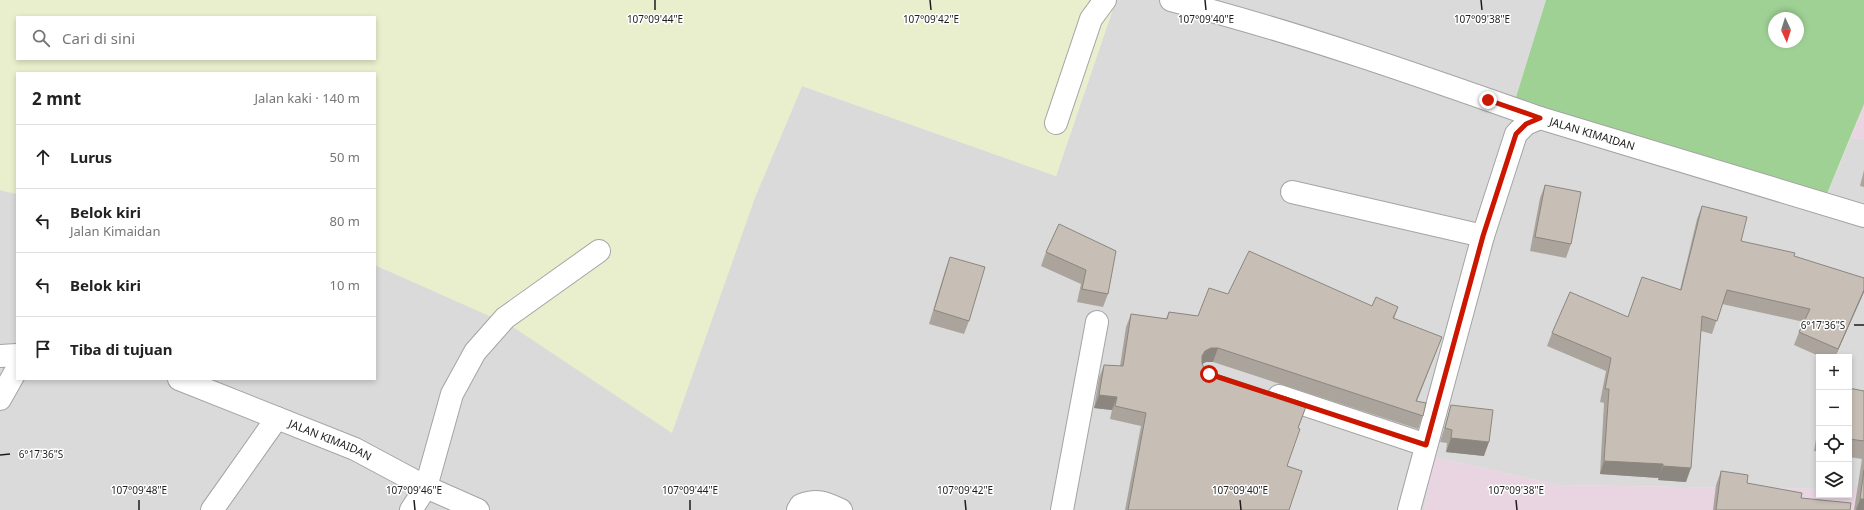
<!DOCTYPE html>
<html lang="id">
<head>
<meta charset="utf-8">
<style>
  :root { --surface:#fff; --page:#f2f2f2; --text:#222; --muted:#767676; --line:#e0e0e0 }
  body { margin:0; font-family:"Noto Sans",sans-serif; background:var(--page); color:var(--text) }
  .controls { position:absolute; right:12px; bottom:12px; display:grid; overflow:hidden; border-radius:0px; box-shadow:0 2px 6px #0003 }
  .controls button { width:36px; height:36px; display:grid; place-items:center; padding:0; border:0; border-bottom:1px solid var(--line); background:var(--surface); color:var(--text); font:20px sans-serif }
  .compass { position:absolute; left:1768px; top:12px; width:36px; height:36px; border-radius:50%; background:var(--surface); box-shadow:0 2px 6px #0003; rotate:176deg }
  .stop { position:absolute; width:12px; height:12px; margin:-9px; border:3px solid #cb1700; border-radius:50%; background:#fff }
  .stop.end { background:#cb1700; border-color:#fff; box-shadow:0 1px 4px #0008 }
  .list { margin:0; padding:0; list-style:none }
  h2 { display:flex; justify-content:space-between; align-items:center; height:52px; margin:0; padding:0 16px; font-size:17px }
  h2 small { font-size:13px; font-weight:400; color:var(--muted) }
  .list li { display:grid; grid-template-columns:26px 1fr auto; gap:12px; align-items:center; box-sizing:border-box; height:64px; padding:0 16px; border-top:1px solid var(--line) }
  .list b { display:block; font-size:15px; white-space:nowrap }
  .list p { margin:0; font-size:13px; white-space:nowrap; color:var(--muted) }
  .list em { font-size:13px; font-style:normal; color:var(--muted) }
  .icon { flex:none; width:22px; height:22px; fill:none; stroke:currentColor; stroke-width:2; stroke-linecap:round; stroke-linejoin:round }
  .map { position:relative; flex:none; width:1864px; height:510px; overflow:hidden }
  .search { position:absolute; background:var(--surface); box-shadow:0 2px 6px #0003; left:16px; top:16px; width:360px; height:44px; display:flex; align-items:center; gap:10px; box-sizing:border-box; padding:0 14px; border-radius:0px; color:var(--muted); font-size:15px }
  .panel { position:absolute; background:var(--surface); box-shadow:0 2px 6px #0003; left:16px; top:72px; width:360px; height:308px; border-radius:0px }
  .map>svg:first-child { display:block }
</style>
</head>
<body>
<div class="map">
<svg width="1864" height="510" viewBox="0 0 1864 510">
  <rect width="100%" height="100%" fill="#efece2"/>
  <path fill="#dbdada" d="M 1116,0 L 1546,0 L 1511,112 L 1819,213 L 1851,137 L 1864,139 L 1864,490 L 1849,490 L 1849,357 L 1819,357 L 1819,489 L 1558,485 L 1434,457 L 1424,510 L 0,510 L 0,190 L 17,194 L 17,379 L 375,379 L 375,265 L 510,325 L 756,195 L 802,86 L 1056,176 Z"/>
  <path fill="#e9d4e2" d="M 1864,104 L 1864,139 L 1851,137 Z
    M 1434,457 L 1558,485 L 1819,489 L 1819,495 L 1849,495 L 1849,490 L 1864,490 L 1864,510 L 1424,510 Z"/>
  <path fill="#e9efcc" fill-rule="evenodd" d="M 0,0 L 1116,0 L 1056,176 L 802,86 L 756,195 L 672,433 L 510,325 L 375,265 L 375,73 L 17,73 L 17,194 L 0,190 ZM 17,17 L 375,17 L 375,59 L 17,59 Z"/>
  <path fill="#9fd195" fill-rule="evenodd" d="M 1546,0 L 1864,0 L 1864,104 L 1819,213 L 1511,113 ZM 1774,18 L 1798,18 L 1798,42 L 1774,42 Z"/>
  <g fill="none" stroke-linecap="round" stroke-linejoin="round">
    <defs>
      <g id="minor">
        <path d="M 1171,0 C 1296,32 1418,75 1540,118"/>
        <path d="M 1056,123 L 1091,19 L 1105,0"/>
        <path d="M 1292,192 L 1483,236"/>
        <path d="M 0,356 L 17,355"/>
        <path id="s1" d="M 179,379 L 355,449 L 426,487 L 478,510"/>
        <path d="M 1279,396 L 1426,445"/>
        <path d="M 0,399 L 17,369"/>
        <path d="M 212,510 L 277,418"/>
        <path d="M 411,510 L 426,487 L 452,394 L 475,352 L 505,318 L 599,251"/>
        <path d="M 798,510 L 801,505 C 818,499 825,503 841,510"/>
        <path d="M 1062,510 L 1097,322"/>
        <path id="s2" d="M 1409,510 L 1483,236 L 1516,134 L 1526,124 L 1540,118 L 1864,216"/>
      </g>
    </defs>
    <use href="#minor" stroke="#a4a4a4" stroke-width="24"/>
    <use href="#minor" stroke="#fff" stroke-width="22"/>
  </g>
  <path fill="#aba49c" d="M 1864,170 L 1864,187 L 1860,186 Z
    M 1545,185 L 1571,244 L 1566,258 L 1530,251 L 1540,198 Z
    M 1702,206 L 1741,241 L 1794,256 L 1864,278 L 1864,292 L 1835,357 L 1821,357 L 1794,345 L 1799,332 L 1804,322 L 1722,304 L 1712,334 L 1701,331 L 1686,482 L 1658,480 L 1659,478 L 1600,474 L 1604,403 L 1600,402 L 1606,371 L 1547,346 L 1552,333 L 1628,317 L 1680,290 L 1697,219 Z
    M 1059,224 L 1108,294 L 1103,307 L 1077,302 L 1081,284 L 1041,266 L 1046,252 Z
    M 950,257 L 969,321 L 964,334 L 929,324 L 945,271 Z
    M 1228,294 L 1372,306 L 1398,307 L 1394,319 L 1437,350 L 1417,401 L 1423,416 L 1418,429 L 1213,362 L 1206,362 L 1202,364 L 1204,368 L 1210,372 L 1307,404 L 1298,428 L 1287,466 L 1289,510 L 1125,510 L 1141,426 L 1110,419 L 1112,410 L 1094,408 L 1099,378 L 1104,365 L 1120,366 L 1126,327 L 1131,314 L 1166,319 L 1169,312 L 1198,316 Z
    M 1849,388 L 1864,391 L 1864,510 L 1854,510 L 1862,459 L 1849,457 Z
    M 1451,405 L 1484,456 L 1446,452 L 1447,443 L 1440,442 L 1447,419 Z
    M 1819,421 L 1819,452 L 1814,451 Z
    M 1721,471 L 1747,483 L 1801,498 L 1850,510 L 1713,510 L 1716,485 Z"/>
  <path fill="#8b867f" d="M 1864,290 L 1864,292 L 1835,357 L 1838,349 Z
    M 1211,348 L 1218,348 L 1213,362 L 1206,362 L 1200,365 L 1202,356 L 1205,351 Z
    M 1099,395 L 1117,397 L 1112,410 L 1094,408 Z
    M 1451,438 L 1489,442 L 1484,456 L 1446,452 Z
    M 1604,461 L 1663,464 L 1659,478 L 1600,474 Z
    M 1663,466 L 1691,468 L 1686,482 L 1658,480 Z
    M 1860,499 L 1864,499 L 1864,510 L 1856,510 Z"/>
  <path fill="#c7bfb5" stroke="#8b867f" d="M 1545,185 L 1581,192 L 1571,244 L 1535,237 Z
    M 1702,206 L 1747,217 L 1741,241 L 1795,253 L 1794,256 L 1864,278 L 1864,290 L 1838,349 L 1799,332 L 1810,309 L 1727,290 L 1717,321 L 1702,316 L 1691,468 L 1663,466 L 1663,464 L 1604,461 L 1609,389 L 1605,389 L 1611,358 L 1552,333 L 1570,292 L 1628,317 L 1642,277 L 1681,290 Z
    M 1059,224 L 1116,251 L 1108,294 L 1082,289 L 1086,270 L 1046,252 Z
    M 1249,251 L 1372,306 L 1376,297 L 1398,307 L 1393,318 L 1442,337 L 1416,401 L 1426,403 L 1423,416 L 1218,348 L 1211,348 L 1205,351 L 1202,356 L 1202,363 L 1204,368 L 1210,372 L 1307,404 L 1298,428 L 1300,429 L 1287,466 L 1302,471 L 1289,510 L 1128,510 L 1146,413 L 1115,406 L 1117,397 L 1099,395 L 1104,365 L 1123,366 L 1131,314 L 1167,319 L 1169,312 L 1198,316 L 1209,288 L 1228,294 Z
    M 950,257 L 985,267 L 969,321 L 934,310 Z
    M 1849,388 L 1864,391 L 1864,441 L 1849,439 Z
    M 1451,405 L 1493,410 L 1489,442 L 1451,438 L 1452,430 L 1445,428 Z
    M 1864,470 L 1864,499 L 1860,499 Z
    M 1721,471 L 1748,475 L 1747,483 L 1802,493 L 1801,498 L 1851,503 L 1850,510 L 1716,510 Z"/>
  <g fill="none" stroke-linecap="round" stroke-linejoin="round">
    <path stroke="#cb1700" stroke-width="5" d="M 1209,374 L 1426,445 L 1483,236 L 1516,134 L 1526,124 L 1540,118 L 1488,100"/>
  </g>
  <path fill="none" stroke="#1d1d1d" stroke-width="1.5" d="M 655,0 L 655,10M 930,0 L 931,10M 1205,0 L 1206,10M 1481,0 L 1482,10M 1854,325 L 1864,325M 0,455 L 10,454M 139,500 L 139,510M 414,500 L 415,510M 690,500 L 690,510M 965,500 L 966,510M 1240,500 L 1241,510M 1516,500 L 1517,510"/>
  <g text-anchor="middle" stroke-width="3" stroke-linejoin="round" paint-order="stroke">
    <g font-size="11" fill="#1d1d1d" stroke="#fff">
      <text dy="4" stroke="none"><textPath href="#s2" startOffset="475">JALAN KIMAIDAN</textPath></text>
      <text dy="4" stroke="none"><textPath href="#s1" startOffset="163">JALAN KIMAIDAN</textPath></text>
    </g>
  </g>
  <g font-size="10" text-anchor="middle" fill="#1d1d1d" stroke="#fff" stroke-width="3" stroke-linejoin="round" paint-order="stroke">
    <text x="655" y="23">107°09'44"E</text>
    <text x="931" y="23">107°09'42"E</text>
    <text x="1206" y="23">107°09'40"E</text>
    <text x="1482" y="23">107°09'38"E</text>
    <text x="1823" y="329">6°17'36"S</text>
    <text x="41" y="458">6°17'36"S</text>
    <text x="139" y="494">107°09'48"E</text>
    <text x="414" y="494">107°09'46"E</text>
    <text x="690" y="494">107°09'44"E</text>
    <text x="965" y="494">107°09'42"E</text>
    <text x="1240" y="494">107°09'40"E</text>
    <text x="1516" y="494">107°09'38"E</text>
  </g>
</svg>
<div class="controls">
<button>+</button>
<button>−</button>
<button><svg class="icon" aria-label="locate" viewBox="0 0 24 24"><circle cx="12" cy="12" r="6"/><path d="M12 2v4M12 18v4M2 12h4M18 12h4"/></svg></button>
<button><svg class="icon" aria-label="layers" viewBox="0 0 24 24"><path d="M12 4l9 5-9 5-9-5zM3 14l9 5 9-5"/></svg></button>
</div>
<svg class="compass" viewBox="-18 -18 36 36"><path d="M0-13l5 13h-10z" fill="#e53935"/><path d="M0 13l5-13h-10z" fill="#767676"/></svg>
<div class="stop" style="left:1209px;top:374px"></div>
<div class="stop end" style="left:1488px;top:100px"></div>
<div class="search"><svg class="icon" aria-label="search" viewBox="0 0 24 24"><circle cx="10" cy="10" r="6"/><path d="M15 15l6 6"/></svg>Cari di sini</div>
<section class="panel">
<h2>2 mnt<small>Jalan kaki · 140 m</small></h2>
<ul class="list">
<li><svg class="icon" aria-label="ahead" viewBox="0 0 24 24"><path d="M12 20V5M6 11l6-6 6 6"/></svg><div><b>Lurus</b></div><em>50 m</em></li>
<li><svg class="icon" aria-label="left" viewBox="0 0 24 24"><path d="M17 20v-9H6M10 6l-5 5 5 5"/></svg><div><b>Belok kiri</b><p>Jalan Kimaidan</p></div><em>80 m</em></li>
<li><svg class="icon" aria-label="left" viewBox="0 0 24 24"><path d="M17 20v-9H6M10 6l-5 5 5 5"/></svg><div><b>Belok kiri</b></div><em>10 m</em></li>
<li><svg class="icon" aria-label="arrive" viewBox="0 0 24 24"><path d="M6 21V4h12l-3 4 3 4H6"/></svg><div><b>Tiba di tujuan</b></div></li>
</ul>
</section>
</div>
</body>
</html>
